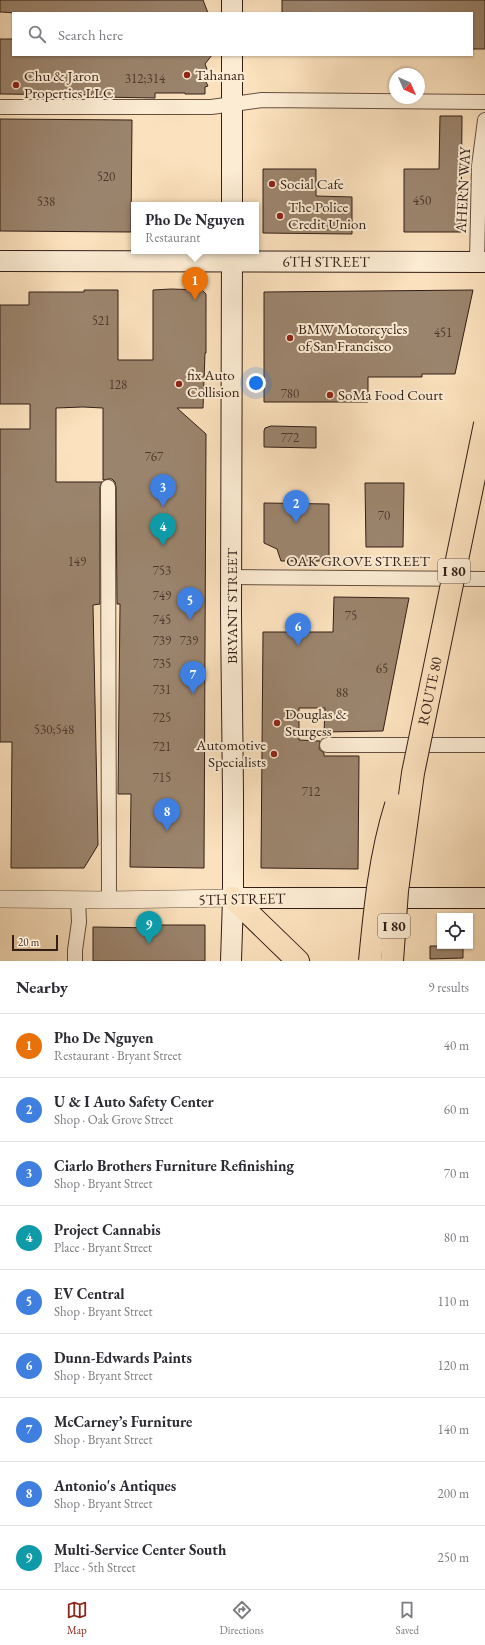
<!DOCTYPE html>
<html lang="en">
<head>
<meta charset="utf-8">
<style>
  :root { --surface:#fff; --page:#f7f7f7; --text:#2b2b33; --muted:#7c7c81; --line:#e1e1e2; --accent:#8f2418 }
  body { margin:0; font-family:"EB Garamond",serif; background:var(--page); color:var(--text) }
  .controls { position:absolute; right:12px; bottom:12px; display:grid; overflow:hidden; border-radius:0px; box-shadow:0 1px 3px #0004 }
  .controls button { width:36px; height:36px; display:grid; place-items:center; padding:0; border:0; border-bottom:1px solid var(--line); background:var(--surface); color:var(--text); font:20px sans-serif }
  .compass { position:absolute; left:389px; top:68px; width:36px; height:36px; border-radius:50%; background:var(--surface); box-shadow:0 1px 3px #0004; rotate:135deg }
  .scale { position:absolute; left:12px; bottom:10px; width:46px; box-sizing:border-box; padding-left:4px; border:2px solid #331f17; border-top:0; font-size:11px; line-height:14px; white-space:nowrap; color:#331f17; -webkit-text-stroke:3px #fcecd4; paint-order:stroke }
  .you { position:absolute; left:256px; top:383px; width:14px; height:14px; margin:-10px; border:3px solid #fff; border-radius:50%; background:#1a73e8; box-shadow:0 0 0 6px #1a73e833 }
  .badge { display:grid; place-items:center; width:26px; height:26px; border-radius:50%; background:var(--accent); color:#fff; font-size:13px; font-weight:700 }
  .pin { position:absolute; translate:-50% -33px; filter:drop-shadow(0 1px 2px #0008) }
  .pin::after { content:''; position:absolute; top:21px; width:14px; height:12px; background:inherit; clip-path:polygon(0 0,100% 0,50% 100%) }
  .popup { position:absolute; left:131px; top:202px; width:128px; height:52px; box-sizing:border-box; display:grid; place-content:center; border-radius:0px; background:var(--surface); filter:drop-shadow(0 1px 3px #0005); font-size:13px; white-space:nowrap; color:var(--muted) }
  .popup b { font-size:15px; color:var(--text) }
  .popup::after { content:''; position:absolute; left:50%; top:100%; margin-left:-8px; border:8px solid transparent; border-top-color:var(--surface) }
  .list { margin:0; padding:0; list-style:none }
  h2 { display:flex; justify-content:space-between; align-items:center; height:52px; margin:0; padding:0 16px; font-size:17px }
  h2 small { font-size:13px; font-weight:400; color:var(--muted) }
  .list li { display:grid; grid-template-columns:26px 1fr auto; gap:12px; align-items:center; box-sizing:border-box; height:64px; padding:0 16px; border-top:1px solid var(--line) }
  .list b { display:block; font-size:15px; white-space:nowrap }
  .list p { margin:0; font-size:13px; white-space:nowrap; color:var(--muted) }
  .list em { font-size:13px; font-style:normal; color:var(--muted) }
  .icon { flex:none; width:22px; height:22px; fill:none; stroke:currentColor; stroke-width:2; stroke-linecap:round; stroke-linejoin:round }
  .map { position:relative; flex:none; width:485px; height:961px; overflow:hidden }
  .search { position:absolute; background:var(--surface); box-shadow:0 1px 3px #0004; left:12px; right:12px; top:12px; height:44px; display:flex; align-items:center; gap:10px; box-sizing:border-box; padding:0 14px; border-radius:0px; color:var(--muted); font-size:15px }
  .sheet { height:628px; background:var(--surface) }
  nav { display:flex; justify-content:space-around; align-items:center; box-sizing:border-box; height:56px; border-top:1px solid var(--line); background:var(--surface); font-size:11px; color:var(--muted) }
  nav a { display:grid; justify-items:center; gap:2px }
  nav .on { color:var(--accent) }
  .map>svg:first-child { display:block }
</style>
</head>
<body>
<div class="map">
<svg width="485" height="961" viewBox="0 0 485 961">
  <rect width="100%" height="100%" fill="#fbe1bd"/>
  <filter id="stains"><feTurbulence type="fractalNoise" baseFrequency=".005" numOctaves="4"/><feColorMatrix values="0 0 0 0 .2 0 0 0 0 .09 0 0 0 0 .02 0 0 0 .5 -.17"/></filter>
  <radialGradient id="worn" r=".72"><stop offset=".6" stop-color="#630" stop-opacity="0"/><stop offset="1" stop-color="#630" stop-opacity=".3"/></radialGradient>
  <path fill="#9b846d" stroke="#331f17" d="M 0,0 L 203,0 L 208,13 L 18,13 L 0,12 Z
    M 282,0 L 485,0 L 485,49 L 472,49 L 472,13 L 282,13 Z
    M 0,39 L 13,39 L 13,55 L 212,55 L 205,64 L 207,69 L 205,72 L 207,77 L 205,80 L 208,86 L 205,87 L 205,94 L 185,94 L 185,93 L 155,93 L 155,98 L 101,97 L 101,95 L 0,94 Z
    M 440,116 L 462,116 L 461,232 L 404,232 L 404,169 L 439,169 Z
    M 0,119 L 132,120 L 131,232 L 0,231 Z
    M 263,169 L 316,169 L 316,196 L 352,197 L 352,234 L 263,233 Z
    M 171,289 L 202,290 L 206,294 L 206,353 L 205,353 L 203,408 L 177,408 L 206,434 L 204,868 L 130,867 L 131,794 L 118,794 L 120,604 L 117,604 L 116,487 L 115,482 L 112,479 L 108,479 L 103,480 L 103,408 L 83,407 L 56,408 L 56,482 L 102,482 L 100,487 L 100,604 L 93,605 L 98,845 L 84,868 L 11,868 L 12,742 L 0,742 L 0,429 L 30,429 L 30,404 L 0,404 L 0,305 L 29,305 L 29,292 L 84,292 L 84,290 L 118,290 L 118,360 L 153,360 L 153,290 Z
    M 473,290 L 455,374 L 422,374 L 422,377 L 368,377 L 368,402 L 264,402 L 264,292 Z
    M 271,426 L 316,427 L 316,448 L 264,447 L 264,431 L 265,428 Z
    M 365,483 L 404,483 L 403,547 L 366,547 Z
    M 264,503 L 329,504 L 329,561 L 281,561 L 277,549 L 264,543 Z
    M 334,597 L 409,598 L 383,731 L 324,732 L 325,708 L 299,708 L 299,740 L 320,741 L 319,749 L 324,753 L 324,756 L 359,756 L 358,869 L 261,868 L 263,632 L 333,632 Z
    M 159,925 L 205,925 L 205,961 L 93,961 L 93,927 L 159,928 Z
    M 430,946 L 463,946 L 463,958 L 430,959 Z"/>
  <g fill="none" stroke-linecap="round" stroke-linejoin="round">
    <defs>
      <path id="minor" d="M 0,107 L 211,107 L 262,100 L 485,102
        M 477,262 L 479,166 L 485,120
        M 108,487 L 109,900
        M 232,577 L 485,579
        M 327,745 L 485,745
        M 75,961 L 75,950 L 79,922 L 78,900"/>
      <path id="tertiary" d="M 0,899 L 109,900 L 233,898"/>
      <g id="secondary">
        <path d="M 232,0 L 232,13"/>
        <path d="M 232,205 L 232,55"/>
        <path id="s1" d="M 0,261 L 485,262"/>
        <path d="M 233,898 L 485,898"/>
        <path d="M 231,961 L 233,898 L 233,794 L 231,613 L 232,251"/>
      </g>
      <path id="motorway" d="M 233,898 L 298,961"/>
    </defs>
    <use href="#minor" stroke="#655040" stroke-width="16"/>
    <use href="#tertiary" stroke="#655040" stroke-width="18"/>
    <use href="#secondary" stroke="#331f17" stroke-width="22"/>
    <use href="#motorway" stroke="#331f17" stroke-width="24"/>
    <use href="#minor" stroke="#fcecd4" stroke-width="14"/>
    <use href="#tertiary" stroke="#fcecd4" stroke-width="17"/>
    <use href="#secondary" stroke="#fcecd4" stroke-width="20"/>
    <use href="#motorway" stroke="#fbe1bd" stroke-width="22"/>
    <defs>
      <g id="motorway-bridge">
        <path d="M 370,961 C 375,908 380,856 396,805"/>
        <path id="s2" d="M 392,961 L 397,891 L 413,773 L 485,424"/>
      </g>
    </defs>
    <use href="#motorway-bridge" stroke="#331f17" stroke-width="24" stroke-linecap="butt"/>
    <use href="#motorway-bridge" stroke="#fbe1bd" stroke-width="22"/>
  </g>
  <g fill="#8f2418" stroke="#fcecd4" stroke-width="1.5">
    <circle cx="187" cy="75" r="4"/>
    <circle cx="16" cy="85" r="4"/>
    <circle cx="272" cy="184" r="4"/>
    <circle cx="280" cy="216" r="4"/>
    <circle cx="290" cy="338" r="4"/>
    <circle cx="179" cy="384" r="4"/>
    <circle cx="330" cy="395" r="4"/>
    <circle cx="277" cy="723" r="4"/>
    <circle cx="274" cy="754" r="4"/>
  </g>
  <g text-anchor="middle" stroke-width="4" stroke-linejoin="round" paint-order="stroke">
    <g font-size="13" fill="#4d382c">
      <text x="145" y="83">312;314</text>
      <text x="106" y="181">520</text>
      <text x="422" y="205">450</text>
      <text x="46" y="206">538</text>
      <text x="101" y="325">521</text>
      <text x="443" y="337">451</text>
      <text x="118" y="389">128</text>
      <text x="290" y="398">780</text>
      <text x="290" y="442">772</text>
      <text x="154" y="461">767</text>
      <text x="384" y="520">70</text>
      <text x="77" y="566">149</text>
      <text x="162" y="575">753</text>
      <text x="162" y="600">749</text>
      <text x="351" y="620">75</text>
      <text x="162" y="624">745</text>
      <text x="162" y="645">739</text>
      <text x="189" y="645">739</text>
      <text x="162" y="668">735</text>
      <text x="382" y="673">65</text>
      <text x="162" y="694">731</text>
      <text x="342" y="697">88</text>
      <text x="162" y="722">725</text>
      <text x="54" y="734">530;548</text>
      <text x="162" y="751">721</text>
      <text x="162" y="782">715</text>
      <text x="311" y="796">712</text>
    </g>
    <g fill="#fcecd4" stroke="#6f5c50" stroke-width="1">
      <rect x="438" y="559" width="32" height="24" rx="3"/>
      <rect x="378" y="914" width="32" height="24" rx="3"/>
    </g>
    <g font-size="14" font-weight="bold" fill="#331f17">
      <text x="454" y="576">I 80</text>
      <text x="394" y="931">I 80</text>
    </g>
    <g font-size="15" fill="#331f17" stroke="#fcecd4" text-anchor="start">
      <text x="195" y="80">Tahanan</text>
      <text x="24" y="81">Chu &amp; Jaron<tspan x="24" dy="17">Properties LLC</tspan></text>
      <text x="280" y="189">Social Cafe</text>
      <text x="288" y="212">The Police<tspan x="288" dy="17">Credit Union</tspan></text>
      <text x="298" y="334">BMW Motorcycles<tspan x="298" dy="17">of San Francisco</tspan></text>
      <text x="187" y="380">fix Auto<tspan x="187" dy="17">Collision</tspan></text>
      <text x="338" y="400">SoMa Food Court</text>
      <text x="285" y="719">Douglas &amp;<tspan x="285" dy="17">Sturgess</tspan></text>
      <text x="266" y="750" text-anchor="end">Automotive<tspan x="266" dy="17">Specialists</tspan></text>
    </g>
    <g font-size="15" fill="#331f17" stroke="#fcecd4">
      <text transform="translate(463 190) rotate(-87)" y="5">AHERN WAY</text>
      <text dy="5" stroke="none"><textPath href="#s1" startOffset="326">6TH STREET</textPath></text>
      <text x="358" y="566">OAK GROVE STREET</text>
      <text transform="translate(232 606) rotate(-90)" y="5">BRYANT STREET</text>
      <text dy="5" stroke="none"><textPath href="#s2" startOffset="273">ROUTE 80</textPath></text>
      <text transform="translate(242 899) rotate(-1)" y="5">5TH STREET</text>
    </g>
  </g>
  <rect width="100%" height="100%" filter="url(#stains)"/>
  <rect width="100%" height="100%" fill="url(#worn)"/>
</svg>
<div class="controls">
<button><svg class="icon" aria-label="locate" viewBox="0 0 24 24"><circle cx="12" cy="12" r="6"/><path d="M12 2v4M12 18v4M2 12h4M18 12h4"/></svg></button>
</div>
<svg class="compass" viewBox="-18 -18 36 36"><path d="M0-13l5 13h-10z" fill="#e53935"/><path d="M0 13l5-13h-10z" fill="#7c7c81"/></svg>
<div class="scale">20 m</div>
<div class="you"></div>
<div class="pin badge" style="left:195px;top:300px;background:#e8710a">1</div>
<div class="popup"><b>Pho De Nguyen</b>Restaurant</div>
<div class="pin badge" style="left:296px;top:523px;background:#3f7fe0">2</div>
<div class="pin badge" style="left:163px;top:507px;background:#3f7fe0">3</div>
<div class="pin badge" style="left:163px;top:546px;background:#0f9aa8">4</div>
<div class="pin badge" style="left:190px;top:620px;background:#3f7fe0">5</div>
<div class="pin badge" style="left:298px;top:646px;background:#3f7fe0">6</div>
<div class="pin badge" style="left:193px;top:694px;background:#3f7fe0">7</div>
<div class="pin badge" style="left:167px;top:831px;background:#3f7fe0">8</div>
<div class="pin badge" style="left:149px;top:944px;background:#0f9aa8">9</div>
<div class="search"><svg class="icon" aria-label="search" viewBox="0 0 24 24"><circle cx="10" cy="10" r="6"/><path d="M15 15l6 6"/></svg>Search here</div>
</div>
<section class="sheet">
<h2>Nearby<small>9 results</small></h2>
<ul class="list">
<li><span class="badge" style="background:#e8710a">1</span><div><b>Pho De Nguyen</b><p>Restaurant · Bryant Street</p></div><em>40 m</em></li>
<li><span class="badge" style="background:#3f7fe0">2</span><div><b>U &amp; I Auto Safety Center</b><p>Shop · Oak Grove Street</p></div><em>60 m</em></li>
<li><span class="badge" style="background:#3f7fe0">3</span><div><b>Ciarlo Brothers Furniture Refinishing</b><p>Shop · Bryant Street</p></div><em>70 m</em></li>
<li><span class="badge" style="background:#0f9aa8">4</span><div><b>Project Cannabis</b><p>Place · Bryant Street</p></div><em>80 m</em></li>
<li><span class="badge" style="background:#3f7fe0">5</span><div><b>EV Central</b><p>Shop · Bryant Street</p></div><em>110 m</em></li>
<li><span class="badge" style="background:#3f7fe0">6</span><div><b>Dunn-Edwards Paints</b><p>Shop · Bryant Street</p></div><em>120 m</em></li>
<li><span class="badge" style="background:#3f7fe0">7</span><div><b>McCarney’s Furniture</b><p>Shop · Bryant Street</p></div><em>140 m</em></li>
<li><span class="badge" style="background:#3f7fe0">8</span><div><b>Antonio's Antiques</b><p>Shop · Bryant Street</p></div><em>200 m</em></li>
<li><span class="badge" style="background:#0f9aa8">9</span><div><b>Multi-Service Center South</b><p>Place · 5th Street</p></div><em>250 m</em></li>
</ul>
</section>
<nav>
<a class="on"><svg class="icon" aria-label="map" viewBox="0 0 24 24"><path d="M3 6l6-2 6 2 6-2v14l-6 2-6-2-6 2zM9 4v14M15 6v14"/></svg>Map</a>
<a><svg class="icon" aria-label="directions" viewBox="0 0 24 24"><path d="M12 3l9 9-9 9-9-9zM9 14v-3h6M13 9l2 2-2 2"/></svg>Directions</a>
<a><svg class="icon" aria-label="saved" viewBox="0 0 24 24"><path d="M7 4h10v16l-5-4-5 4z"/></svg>Saved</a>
</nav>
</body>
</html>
